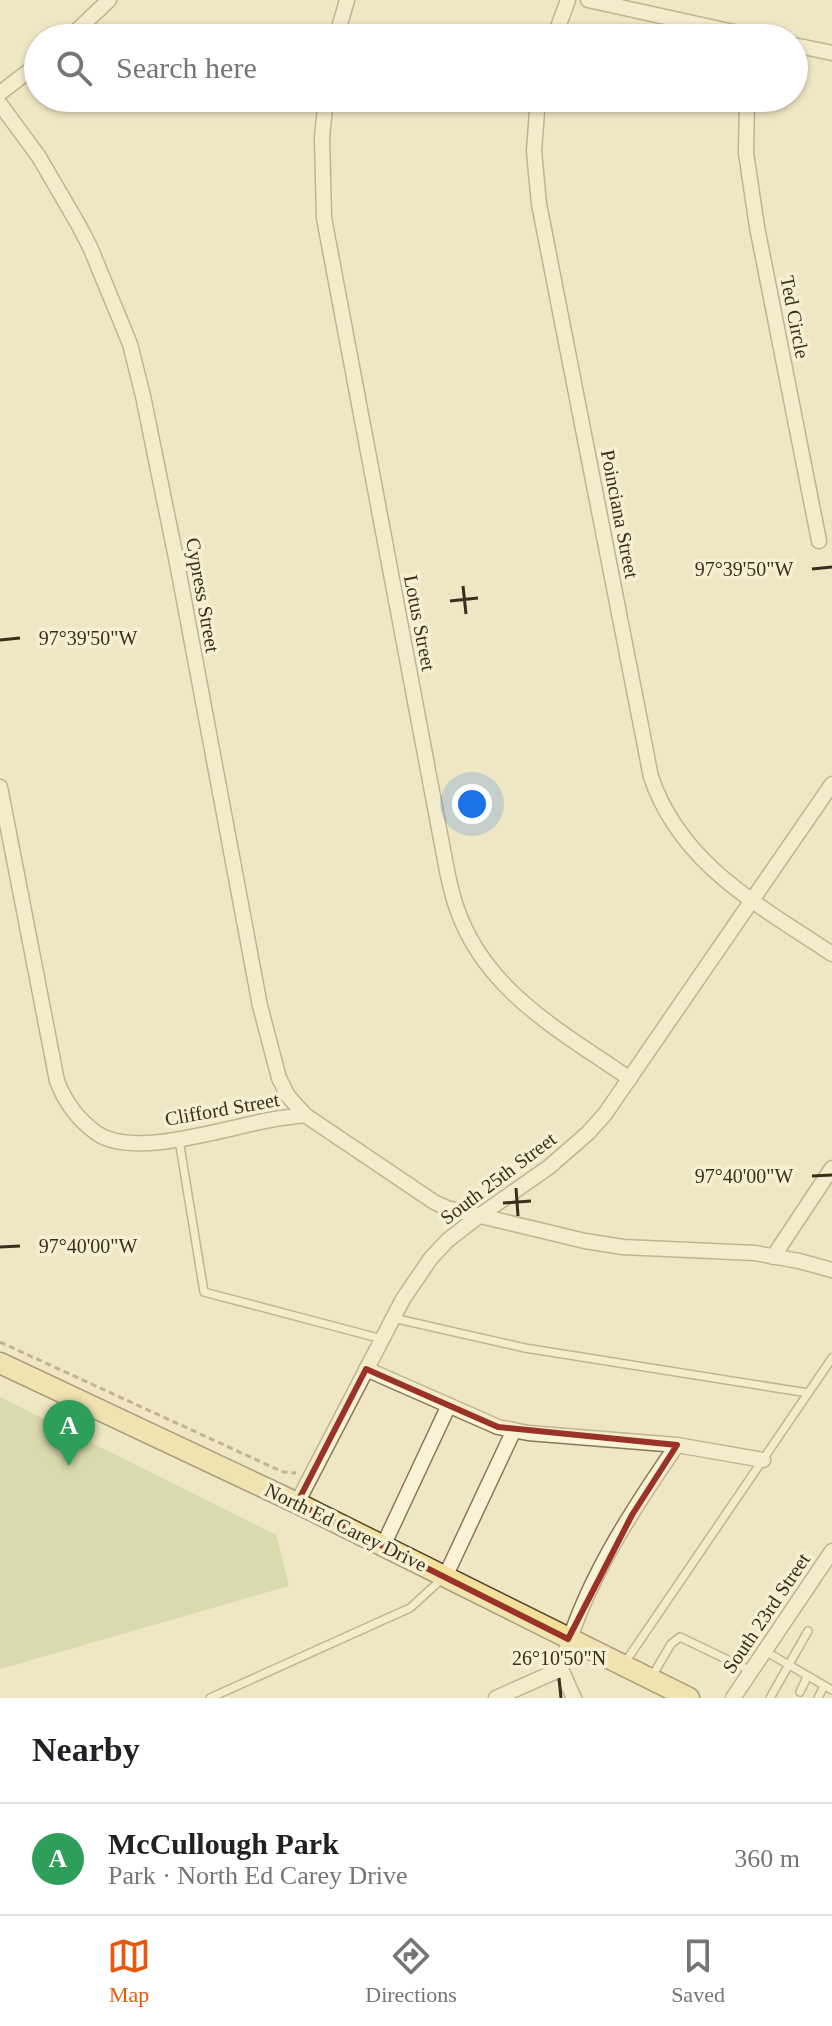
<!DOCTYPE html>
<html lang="en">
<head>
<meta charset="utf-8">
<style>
  :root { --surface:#fff; --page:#f2f2f2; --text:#202124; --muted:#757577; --line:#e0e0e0; --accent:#ea580c }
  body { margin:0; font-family:Georgia,serif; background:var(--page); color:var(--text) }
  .you { position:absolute; left:472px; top:804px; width:28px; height:28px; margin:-20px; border:6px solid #fff; border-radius:50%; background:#1a73e8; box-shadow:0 0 0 12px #1a73e833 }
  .badge { display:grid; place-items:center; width:52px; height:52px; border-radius:50%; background:var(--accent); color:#fff; font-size:26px; font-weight:700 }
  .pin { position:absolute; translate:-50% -66px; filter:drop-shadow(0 2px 4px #0008) }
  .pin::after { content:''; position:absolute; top:42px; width:28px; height:24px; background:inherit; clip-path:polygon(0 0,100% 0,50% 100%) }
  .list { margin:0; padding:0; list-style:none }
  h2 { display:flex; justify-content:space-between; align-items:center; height:104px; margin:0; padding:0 32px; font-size:34px }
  h2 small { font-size:26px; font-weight:400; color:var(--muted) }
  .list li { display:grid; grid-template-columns:52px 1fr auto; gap:24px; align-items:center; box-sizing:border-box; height:112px; padding:0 32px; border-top:2px solid var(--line) }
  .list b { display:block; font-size:30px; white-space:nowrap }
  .list p { margin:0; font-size:26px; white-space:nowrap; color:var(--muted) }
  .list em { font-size:26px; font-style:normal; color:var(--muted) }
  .icon { flex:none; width:44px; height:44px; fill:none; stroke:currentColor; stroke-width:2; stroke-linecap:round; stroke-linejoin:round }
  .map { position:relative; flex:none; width:832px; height:1698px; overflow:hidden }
  .search { position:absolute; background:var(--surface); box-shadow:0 2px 6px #0004; left:24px; right:24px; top:24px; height:88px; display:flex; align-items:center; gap:20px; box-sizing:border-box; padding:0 28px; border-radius:44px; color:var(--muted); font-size:30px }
  .sheet { height:216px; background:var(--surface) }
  nav { display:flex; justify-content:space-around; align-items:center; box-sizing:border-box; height:112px; border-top:2px solid var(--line); background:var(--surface); font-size:22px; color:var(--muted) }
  nav a { display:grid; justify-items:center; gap:4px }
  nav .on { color:var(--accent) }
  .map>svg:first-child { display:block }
</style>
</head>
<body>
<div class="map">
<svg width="832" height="1698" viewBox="0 0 832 1698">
  <rect width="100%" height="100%" fill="#efe6c3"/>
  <path fill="#c1cd96" d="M 0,1397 L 276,1535 L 289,1586 L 0,1669 Z"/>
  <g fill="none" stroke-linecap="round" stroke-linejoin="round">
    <defs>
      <path id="lane" d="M 179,1140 L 204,1292 L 382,1339
        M 393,1318 L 525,1348 L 808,1393
        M 765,1651 L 832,1690
        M 624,1664 L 832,1358
        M 651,1678 L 671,1644 L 680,1637 L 751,1671
        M 800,1692 L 807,1677
        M 210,1698 L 410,1608 L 443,1578
        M 770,1698 L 808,1631
        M 818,1698 L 824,1686"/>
      <path id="street" d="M 588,0 L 761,38
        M 69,38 L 109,0
        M 336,38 L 347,0
        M 554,38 L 568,0
        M 794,45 L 832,53
        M 0,93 L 38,64
        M 326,98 L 322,137 L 324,218 L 440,834 C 445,858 448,883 456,906 C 484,991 561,1031 630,1079
        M 538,98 L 534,151 L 539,204 L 651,777 C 681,865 759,905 832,954
        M 747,98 L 746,153 L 757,227 L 819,541
        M 0,104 L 39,157 L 78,224 L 90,247 L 130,344 L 143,396 L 178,568 L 260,1006 L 279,1078 L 288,1096 L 305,1115
        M 0,787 L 57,1081 C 65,1102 79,1121 98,1134 C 137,1159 231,1126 275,1119 C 285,1117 295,1117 305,1115 L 434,1202 L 447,1208 L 585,1241 L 623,1247 L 755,1253 L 799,1261 L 832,1270
        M 773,1257 L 832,1168
        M 366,1369 L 498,1427 L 528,1433 L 677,1445 L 763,1460
        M 297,1503 L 403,1299 L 431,1258 L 448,1240 L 479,1216 L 549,1167 L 588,1133 L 605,1114 L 832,784
        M 383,1546 L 449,1405
        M 445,1577 L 514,1430
        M 561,1669 C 581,1588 630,1513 677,1445
        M 561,1669 L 574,1698
        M 496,1698 L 561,1669
        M 733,1698 L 832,1551"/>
      <path id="primary" d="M 0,1363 L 297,1503 L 689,1698"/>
    </defs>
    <use href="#lane" stroke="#897859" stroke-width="10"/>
    <use href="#street" stroke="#897859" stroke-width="17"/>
    <use href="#primary" stroke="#57452d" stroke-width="23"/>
    <path stroke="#897859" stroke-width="3" stroke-dasharray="6 4" stroke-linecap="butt" d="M 0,1342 L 283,1472 L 296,1473"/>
    <use href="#lane" stroke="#f9f3d6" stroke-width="7"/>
    <use href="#street" stroke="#f9f3d6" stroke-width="14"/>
    <use href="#primary" stroke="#f3e09a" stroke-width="20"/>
  </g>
  <path d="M0 0H832V1698H0ZM 366,1369 L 498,1427 L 677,1445 L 632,1515 L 568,1639 L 297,1503 Z" fill="#efe6c3" fill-opacity=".55" fill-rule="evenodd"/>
  <path fill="none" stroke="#993328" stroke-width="6" stroke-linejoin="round" d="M 366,1369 L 498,1427 L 677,1445 L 632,1515 L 568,1639 L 297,1503 Z"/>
  <path fill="none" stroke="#392e1e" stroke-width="3" d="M 812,569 L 832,567M 463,586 L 466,614M 450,601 L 478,598M 0,640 L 20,638M 812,1176 L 832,1175M 516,1188 L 518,1216M 503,1203 L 531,1201M 0,1247 L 20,1246M 559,1678 L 561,1698"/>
  <g text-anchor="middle" stroke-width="7" stroke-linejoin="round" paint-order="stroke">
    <g font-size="20" fill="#392e1e" stroke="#f6f0d2">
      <text transform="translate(795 317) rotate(79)" y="7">Ted Circle</text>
      <text transform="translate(620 514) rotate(79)" y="7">Poinciana Street</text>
      <text transform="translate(203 595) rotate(80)" y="7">Cypress Street</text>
      <text transform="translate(420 623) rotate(79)" y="7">Lotus Street</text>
      <text transform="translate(222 1109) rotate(-10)" y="7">Clifford Street</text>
      <text transform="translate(498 1178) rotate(-37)" y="7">South 25th Street</text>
      <text transform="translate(346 1527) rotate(26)" y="7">North Ed Carey Drive</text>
      <text transform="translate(766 1613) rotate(-56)" y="7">South 23rd Street</text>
    </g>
  </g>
  <g font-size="20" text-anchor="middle" fill="#392e1e" stroke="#f6f0d2" stroke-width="7" stroke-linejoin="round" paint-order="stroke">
    <text x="744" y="576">97°39'50"W</text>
    <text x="88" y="645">97°39'50"W</text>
    <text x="744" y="1183">97°40'00"W</text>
    <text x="88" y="1253">97°40'00"W</text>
    <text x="559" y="1665">26°10'50"N</text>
  </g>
</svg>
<div class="you"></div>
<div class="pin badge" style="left:69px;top:1466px;background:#2e9e5b">A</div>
<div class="search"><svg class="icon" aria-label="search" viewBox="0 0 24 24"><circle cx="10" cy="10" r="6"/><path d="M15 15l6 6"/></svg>Search here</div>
</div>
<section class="sheet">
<h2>Nearby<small></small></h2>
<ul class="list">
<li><span class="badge" style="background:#2e9e5b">A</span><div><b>McCullough Park</b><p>Park · North Ed Carey Drive</p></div><em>360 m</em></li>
</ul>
</section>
<nav>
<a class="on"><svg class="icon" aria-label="map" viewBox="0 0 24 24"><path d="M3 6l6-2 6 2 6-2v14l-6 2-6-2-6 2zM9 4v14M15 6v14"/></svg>Map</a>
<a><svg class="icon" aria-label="directions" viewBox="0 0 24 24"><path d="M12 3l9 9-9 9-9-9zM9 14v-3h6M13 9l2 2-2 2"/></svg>Directions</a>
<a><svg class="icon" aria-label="saved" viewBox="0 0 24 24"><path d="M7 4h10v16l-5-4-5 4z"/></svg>Saved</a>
</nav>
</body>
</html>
